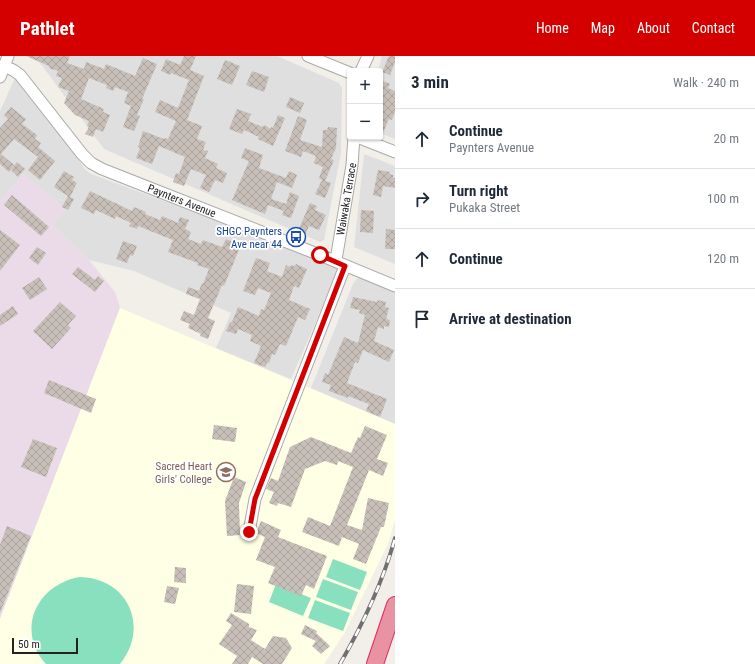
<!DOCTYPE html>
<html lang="en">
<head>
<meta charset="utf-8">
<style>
  :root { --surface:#fff; --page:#f2f2f3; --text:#1f2937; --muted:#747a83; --line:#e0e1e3; --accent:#d40000 }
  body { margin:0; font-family:"Roboto Condensed",sans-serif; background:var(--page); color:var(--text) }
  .controls { position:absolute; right:12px; top:12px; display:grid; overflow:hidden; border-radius:4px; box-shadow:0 1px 3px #0004 }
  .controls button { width:36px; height:36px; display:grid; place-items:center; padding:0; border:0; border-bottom:1px solid var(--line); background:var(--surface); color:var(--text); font:20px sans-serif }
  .scale { position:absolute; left:12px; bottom:10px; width:66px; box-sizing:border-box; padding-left:4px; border:2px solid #222; border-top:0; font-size:11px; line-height:14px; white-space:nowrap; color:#222; -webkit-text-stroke:3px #fff; paint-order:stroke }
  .stop { position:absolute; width:12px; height:12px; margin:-9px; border:3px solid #d40000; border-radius:50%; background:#fff }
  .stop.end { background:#d40000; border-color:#fff; box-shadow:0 1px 4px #0008 }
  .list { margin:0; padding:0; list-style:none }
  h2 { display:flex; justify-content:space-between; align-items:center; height:52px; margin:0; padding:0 16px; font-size:17px }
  h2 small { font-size:13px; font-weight:400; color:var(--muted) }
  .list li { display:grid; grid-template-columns:26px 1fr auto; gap:12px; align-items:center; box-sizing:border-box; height:60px; padding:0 16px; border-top:1px solid var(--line) }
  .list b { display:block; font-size:15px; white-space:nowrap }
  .list p { margin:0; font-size:13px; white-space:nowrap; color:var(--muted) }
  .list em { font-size:13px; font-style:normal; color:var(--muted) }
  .icon { flex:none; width:22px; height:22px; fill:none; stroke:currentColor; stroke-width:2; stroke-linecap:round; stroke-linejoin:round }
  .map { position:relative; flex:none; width:395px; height:608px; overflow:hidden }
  header { display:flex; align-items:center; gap:24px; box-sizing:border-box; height:56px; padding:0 20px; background:var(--accent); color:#fff }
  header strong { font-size:19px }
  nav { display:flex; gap:22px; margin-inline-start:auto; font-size:14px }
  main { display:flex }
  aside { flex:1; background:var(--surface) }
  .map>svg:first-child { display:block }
</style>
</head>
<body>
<header>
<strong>Pathlet</strong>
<nav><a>Home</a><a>Map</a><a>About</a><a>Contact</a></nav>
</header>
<main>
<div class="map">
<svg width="395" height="608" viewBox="0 0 395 608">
  <defs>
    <pattern id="building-cross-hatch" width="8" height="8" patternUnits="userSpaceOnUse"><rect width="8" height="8" fill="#c7bfb8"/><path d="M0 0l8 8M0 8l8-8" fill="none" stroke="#aba49e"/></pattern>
  </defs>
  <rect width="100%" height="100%" fill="#f2efe9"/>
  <path fill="#e0dfdf" d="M 30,0 L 277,0 L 339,27 L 342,32 L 341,97 L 324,184 L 320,186 L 104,93 L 40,7 Z
    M 382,0 L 395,0 L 395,83 L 380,77 L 380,15 L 378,15 Z
    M 15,22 L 28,31 L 85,113 L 91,118 L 340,210 L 291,323 L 216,292 L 231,257 L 134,215 L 89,204 L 53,169 L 65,153 L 23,118 L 0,145 L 0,55 Z
    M 364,98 L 395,110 L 395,208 L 354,191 Z
    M 359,220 L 395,235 L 395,368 L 311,332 L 353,228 Z"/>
  <path fill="#ebdbe8" d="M 23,118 L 65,153 L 53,169 L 89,204 L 115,236 L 120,252 L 0,563 L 0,145 Z"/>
  <path fill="#ffffe5" d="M 120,252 L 395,368 L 395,464 L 388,488 L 345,576 L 324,608 L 0,608 L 0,563 Z"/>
  <path fill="#88e0be" d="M 333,503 L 367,516 L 360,534 L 326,521 Z
    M 80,521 C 128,522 150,571 120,608 L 46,608 C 15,574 37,528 80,521 Z
    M 323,523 L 358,536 L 351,554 L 316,541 Z
    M 276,528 L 311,542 L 303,560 L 269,546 Z
    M 315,544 L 350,557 L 343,575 L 308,562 Z"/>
  <path fill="url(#building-cross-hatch)" d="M 26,0 L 70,0 L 67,7 L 84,13 L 86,6 L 104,13 L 106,8 L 135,20 L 143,2 L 157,8 L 142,43 L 144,43 L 137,59 L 140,60 L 134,75 L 123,71 L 131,50 L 124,47 L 128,36 L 115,31 L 113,35 L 106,32 L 107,29 L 89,22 L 81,43 L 104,53 L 103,56 L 110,59 L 103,76 L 96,73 L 93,81 L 85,78 L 89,71 L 87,70 L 89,65 L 75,59 L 64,47 L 69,35 L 58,31 L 62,22 L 56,20 L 58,15 L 49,12 L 49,10 Z
    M 184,0 L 196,0 L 190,14 L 204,20 L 187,64 L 202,70 L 197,83 L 206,86 L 203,94 L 208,95 L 205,102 L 218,108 L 216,112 L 227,117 L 223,127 L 215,124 L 209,136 L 200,132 L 206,119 L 191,113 L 184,130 L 173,126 L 176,117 L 179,118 L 185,101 L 159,90 L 152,108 L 136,102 L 140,92 L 138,91 L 143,75 L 164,83 L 165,82 L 168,83 L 176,65 L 155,56 L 160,44 L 178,52 L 189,24 L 171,17 L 170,19 L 161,15 L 166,3 L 180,9 Z
    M 389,0 L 395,0 L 395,6 L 390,19 L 382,16 Z
    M 225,4 L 240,10 L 232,29 L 217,23 Z
    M 252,15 L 269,21 L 264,36 L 246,29 Z
    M 383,25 L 390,28 L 388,32 L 395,35 L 395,56 L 392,64 L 389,63 L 380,83 L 380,31 Z
    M 290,41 L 304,47 L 300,57 L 286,51 Z
    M 11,51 L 26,63 L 22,68 L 37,79 L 35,83 L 41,87 L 38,91 L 55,105 L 40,124 L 28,114 L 38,101 L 14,83 L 1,98 L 14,109 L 9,116 L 0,108 L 0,72 L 8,63 L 4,59 Z
    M 237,53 L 251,58 L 248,65 L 263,71 L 264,69 L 271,73 L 271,71 L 273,72 L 278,59 L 285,62 L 273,90 L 258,83 L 259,81 L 244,74 L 242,78 L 229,73 Z
    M 298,60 L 307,64 L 300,84 L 322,91 L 323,74 L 327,74 L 328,71 L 337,72 L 336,92 L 331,103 L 334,104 L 325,125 L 331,127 L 325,142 L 315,138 L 322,124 L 319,122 L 323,111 L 314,107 L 316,100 L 303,95 L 301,101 L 285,95 Z
    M 245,92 L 263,99 L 259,112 L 286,122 L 289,115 L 297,119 L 292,132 L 277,126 L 271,143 L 286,148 L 290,136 L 299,140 L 291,162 L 282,159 L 284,155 L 268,149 L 265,158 L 232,144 L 249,105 L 241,102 Z
    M 17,106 L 25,113 L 18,121 L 11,114 Z
    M 378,114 L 390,116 L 389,118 L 393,119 L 393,122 L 395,122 L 395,132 L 383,130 L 381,141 L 373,139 Z
    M 64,115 L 74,121 L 72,124 L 77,127 L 70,141 L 74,143 L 68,154 L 62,151 L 68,140 L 54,131 Z
    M 90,135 L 132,155 L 134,151 L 146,156 L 145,158 L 160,164 L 162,160 L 178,167 L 180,161 L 189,164 L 185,173 L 191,176 L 188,183 L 201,188 L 203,184 L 222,191 L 226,183 L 241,189 L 224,230 L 222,229 L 208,262 L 215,265 L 208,283 L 200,280 L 201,278 L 188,272 L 190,268 L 180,264 L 184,255 L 194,259 L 200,243 L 186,238 L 188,231 L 199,235 L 202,227 L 203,228 L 209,213 L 197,209 L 198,207 L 168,196 L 173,184 L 138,170 L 137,173 L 129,170 L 131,167 L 116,160 L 115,163 L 96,154 L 94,158 L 81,152 Z
    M 12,139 L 49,171 L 41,180 L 4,149 Z
    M 310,147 L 317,150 L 315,154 L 326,159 L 319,174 L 309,170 L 305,179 L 298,175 Z
    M 361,154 L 374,155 L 373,177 L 360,176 Z
    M 386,173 L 395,174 L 395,193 L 385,193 Z
    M 0,174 L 20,189 L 0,215 Z
    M 123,185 L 137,190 L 133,200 L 130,199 L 127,207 L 116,203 Z
    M 37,191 L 46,197 L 38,209 L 29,202 Z
    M 256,202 L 270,207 L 267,215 L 282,221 L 286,209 L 290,211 L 291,209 L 295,210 L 296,208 L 307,213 L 299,232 L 294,230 L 289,244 L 310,253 L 305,264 L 298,261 L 286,290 L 280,288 L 275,299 L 272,298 L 269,307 L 268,306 L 265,311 L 254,307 L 261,290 L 250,285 L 252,279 L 238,273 L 236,278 L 226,275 L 230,266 L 232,266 L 238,251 L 259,260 L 261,253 L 264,254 L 271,237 L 258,232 L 255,239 L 243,235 Z
    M 78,211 L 95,224 L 98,220 L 104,225 L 95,236 L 72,218 Z
    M 39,221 L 47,233 L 30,244 L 22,232 Z
    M 353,241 L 377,246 L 377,244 L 386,246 L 385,251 L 389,252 L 386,263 L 390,264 L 389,271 L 384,270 L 384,273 L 378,271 L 374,285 L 394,294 L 389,306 L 363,294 L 358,307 L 355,306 L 347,327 L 387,343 L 380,361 L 366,355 L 369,348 L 348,340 L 348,342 L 329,335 L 331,329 L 322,326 L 325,317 L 328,319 L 344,281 L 358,287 L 365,259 L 359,257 L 360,254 L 350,252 Z
    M 60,246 L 76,260 L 68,269 L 71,272 L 52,293 L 33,275 Z
    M 13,250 L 18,258 L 0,270 L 0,259 Z
    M 49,324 L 96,343 L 91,357 L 44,337 Z
    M 214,369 L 237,372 L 235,386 L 212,383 Z
    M 365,370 L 387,379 L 377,403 L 388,407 L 383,420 L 369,414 L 347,469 L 362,474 L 368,442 L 389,447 L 384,471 L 381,471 L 366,508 L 353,503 L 359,488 L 342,481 L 339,490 L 302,476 L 308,461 L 330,470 L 353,411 L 338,405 L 337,409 L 325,405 L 305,413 L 291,451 L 278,447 L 277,450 L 269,447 L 274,436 L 266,433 L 271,422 L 278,425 L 290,391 L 311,381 L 351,397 L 358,381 L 360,382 Z
    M 33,383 L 57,392 L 46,421 L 21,411 Z
    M 234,421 L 246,426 L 239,447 L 240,479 L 227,480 L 225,445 Z
    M 261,465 L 281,474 L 278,481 L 327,500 L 314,533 L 306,529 L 301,540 L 268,527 L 275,511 L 256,504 L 265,481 L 256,477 Z
    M 7,470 L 31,480 L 0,557 L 0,489 Z
    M 175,511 L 186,512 L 186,527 L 174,526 Z
    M 237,528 L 254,530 L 251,558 L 234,556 Z
    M 167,530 L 179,532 L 175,548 L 164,546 Z
    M 231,557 L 249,568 L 249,571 L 257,574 L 251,584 L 265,593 L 273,580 L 286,582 L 292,592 L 282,608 L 263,608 L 252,601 L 248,608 L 232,608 L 237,600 L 219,588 L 232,569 L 226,565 Z
    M 305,569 L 317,575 L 316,577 L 330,590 L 321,598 L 312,590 L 316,585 L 301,578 Z"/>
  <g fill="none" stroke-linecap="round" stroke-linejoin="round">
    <defs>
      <g id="minor">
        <path d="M 308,0 L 350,17"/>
        <path id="s1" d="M 4,10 L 13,14 L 20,19 L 82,98 L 91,107 L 102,113 L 320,199 L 395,230"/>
        <path d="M 361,15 L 368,0"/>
        <path d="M 0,21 L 8,0"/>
        <path d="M 357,81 L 395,96"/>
        <path id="s2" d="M 335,205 L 337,198 L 352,109 L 354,81"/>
        <path d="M 249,476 L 255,443 L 345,210"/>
      </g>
      <path id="highway" d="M 375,608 L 395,549"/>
    </defs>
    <use href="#minor" stroke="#a9a9a9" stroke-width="13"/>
    <use href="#highway" stroke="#dc2a67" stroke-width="18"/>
    <use href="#minor" stroke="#fff" stroke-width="11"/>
    <use href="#highway" stroke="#e892a2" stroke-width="16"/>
    <defs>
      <path id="rail" d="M 340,608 C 363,568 383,526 395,482"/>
    </defs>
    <use href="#rail" stroke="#707070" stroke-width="4"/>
    <use href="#rail" stroke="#fff" stroke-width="2.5" stroke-dasharray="8" stroke-linecap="butt"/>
  </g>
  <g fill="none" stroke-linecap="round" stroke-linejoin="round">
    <path stroke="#d40000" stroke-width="5" d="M 249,476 L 255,443 L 345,210 L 320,199"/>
  </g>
  <defs>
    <symbol id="bus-ring" viewBox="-11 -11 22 22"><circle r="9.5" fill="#fff" stroke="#1a4fb4" stroke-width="1.5"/><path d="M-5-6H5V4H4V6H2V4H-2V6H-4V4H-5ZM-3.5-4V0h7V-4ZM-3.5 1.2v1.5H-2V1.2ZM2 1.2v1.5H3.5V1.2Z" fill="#1a4fb4"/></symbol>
    <symbol id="school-ring" viewBox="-11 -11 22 22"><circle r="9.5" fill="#fff" stroke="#8d6e63" stroke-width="1.5"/><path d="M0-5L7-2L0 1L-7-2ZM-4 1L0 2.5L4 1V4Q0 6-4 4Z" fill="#8d6e63"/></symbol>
  </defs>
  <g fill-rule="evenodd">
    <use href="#bus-ring" x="285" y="170" width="22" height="22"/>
    <use href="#school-ring" x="215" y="405" width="22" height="22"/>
  </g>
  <g text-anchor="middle" stroke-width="3.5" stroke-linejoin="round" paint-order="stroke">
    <g font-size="11" fill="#222" stroke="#fff">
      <text dy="4" stroke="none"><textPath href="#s2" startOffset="63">Waiwaka Terrace</textPath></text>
      <text dy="4" stroke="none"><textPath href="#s1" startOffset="230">Paynters Avenue</textPath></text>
    </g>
    <g font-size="11" fill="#164399" stroke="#fff" text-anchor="end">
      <text x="282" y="179">SHGC Paynters<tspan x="282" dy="13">Ave near 44</tspan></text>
    </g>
    <g font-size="11" fill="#785e54" stroke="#fff" text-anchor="end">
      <text x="212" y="414">Sacred Heart<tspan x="212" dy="13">Girls' College</tspan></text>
    </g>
  </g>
</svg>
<div class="controls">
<button>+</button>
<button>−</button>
</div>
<div class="scale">50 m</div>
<div class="stop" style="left:320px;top:199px"></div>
<div class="stop end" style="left:249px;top:476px"></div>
</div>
<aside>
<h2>3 min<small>Walk · 240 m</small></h2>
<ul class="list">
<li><svg class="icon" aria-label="ahead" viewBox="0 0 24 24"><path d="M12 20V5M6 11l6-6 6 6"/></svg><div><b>Continue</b><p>Paynters Avenue</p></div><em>20 m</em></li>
<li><svg class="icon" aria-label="right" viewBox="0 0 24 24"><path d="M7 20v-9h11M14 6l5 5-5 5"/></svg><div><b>Turn right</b><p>Pukaka Street</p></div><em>100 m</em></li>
<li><svg class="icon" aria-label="ahead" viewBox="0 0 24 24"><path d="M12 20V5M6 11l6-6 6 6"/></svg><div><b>Continue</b></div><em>120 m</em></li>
<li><svg class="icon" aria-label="arrive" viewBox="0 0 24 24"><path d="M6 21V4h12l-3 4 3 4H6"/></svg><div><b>Arrive at destination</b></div></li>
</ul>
</aside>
</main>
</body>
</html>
